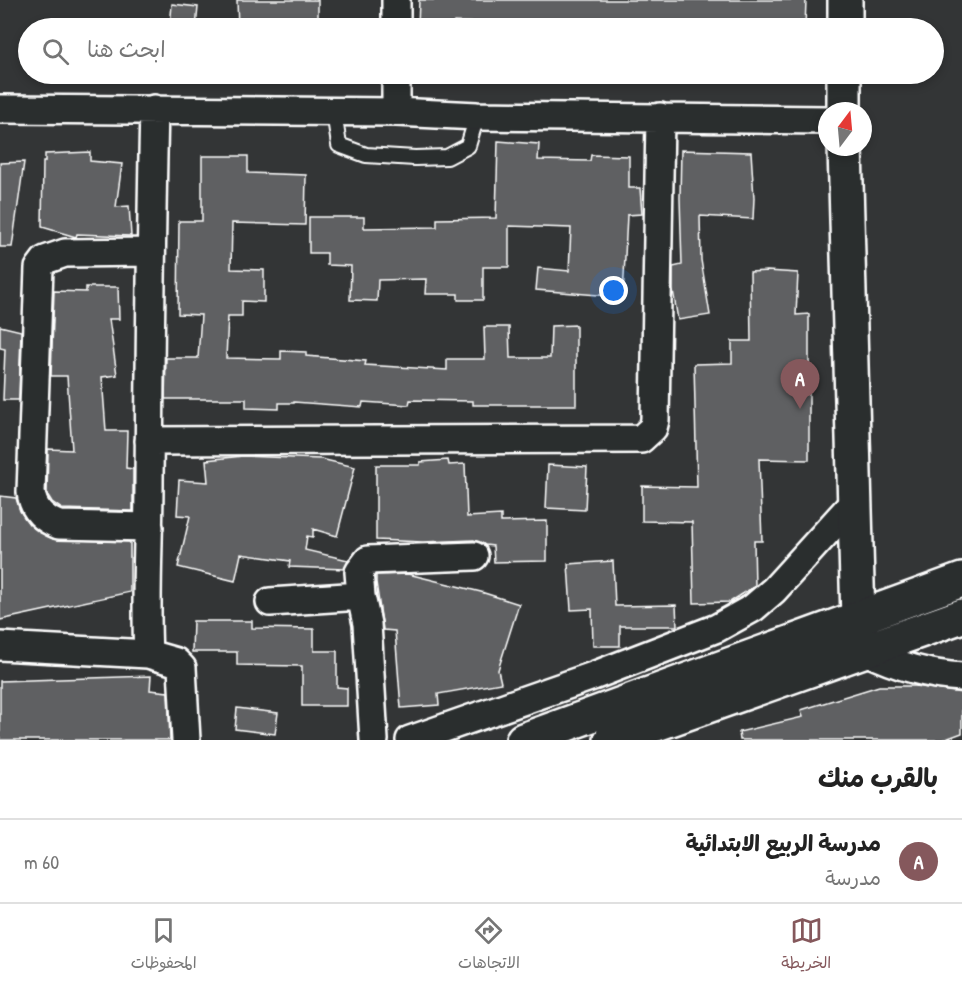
<!DOCTYPE html>
<html lang="ar">
<head>
<meta charset="utf-8">
<style>
  :root { --surface:#fff; --page:#f2f2f2; --text:#222; --muted:#767676; --line:#e0e0e0; --accent:#85585c }
  body { margin:0; font-family:"Patrick Hand","Playpen Sans Arabic",sans-serif; background:var(--page); color:var(--text); direction:rtl }
  .compass { position:absolute; left:818px; top:102px; width:54px; height:54px; border-radius:50%; background:var(--surface); box-shadow:0 3px 9px #0003; rotate:16deg }
  .you { position:absolute; left:614px; top:291px; width:21px; height:21px; margin:-15px; border:4px solid #fff; border-radius:50%; background:#1a73e8; box-shadow:0 0 0 9px #1a73e833 }
  .badge { display:grid; place-items:center; width:39px; height:39px; border-radius:50%; background:var(--accent); color:#fff; font-size:20px; font-weight:700 }
  .pin { position:absolute; translate:-50% -50px; filter:drop-shadow(0 2px 3px #0008) }
  .pin::after { content:''; position:absolute; top:32px; width:21px; height:18px; background:inherit; clip-path:polygon(0 0,100% 0,50% 100%) }
  .list { margin:0; padding:0; list-style:none }
  h2 { display:flex; justify-content:space-between; align-items:center; height:78px; margin:0; padding:0 24px; font-size:26px }
  h2 small { font-size:20px; font-weight:400; color:var(--muted) }
  .list li { display:grid; grid-template-columns:39px 1fr auto; gap:18px; align-items:center; box-sizing:border-box; height:84px; padding:0 24px; border-top:2px solid var(--line) }
  .list b { display:block; font-size:22px; white-space:nowrap }
  .list p { margin:0; font-size:20px; white-space:nowrap; color:var(--muted) }
  .list em { font-size:20px; font-style:normal; color:var(--muted) }
  .icon { flex:none; width:33px; height:33px; fill:none; stroke:currentColor; stroke-width:2; stroke-linecap:round; stroke-linejoin:round }
  .map { position:relative; flex:none; width:962px; height:740px; overflow:hidden; direction:ltr }
  .search { position:absolute; background:var(--surface); box-shadow:0 3px 9px #0003; left:18px; right:18px; top:18px; height:66px; display:flex; align-items:center; gap:15px; box-sizing:border-box; padding:0 21px; border-radius:33px; color:var(--muted); font-size:22px }
  .sheet { height:162px; background:var(--surface) }
  nav { display:flex; justify-content:space-around; align-items:center; box-sizing:border-box; height:84px; border-top:2px solid var(--line); background:var(--surface); font-size:16px; color:var(--muted) }
  nav a { display:grid; justify-items:center; gap:3px }
  nav .on { color:var(--accent) }
  .map>svg:first-child { display:block }
</style>
</head>
<body>
<div class="map">
<svg width="962" height="740" viewBox="0 0 962 740">
  <rect width="100%" height="100%" fill="#333536"/>
  <filter id="ink" filterUnits="userSpaceOnUse"><feTurbulence type="fractalNoise" baseFrequency=".0167" numOctaves="2"/><feDisplacementMap in="SourceGraphic" scale="12" xChannelSelector="R" yChannelSelector="G"/><feConvolveMatrix kernelMatrix="1 2 1 2 8 2 1 2 1" color-interpolation-filters="sRGB"/></filter>
  <g filter="url(#ink)">
    <path fill="#5f6162" stroke="#fff" stroke-width="1.5" d="M 237,0 L 318,0 L 318,23 L 278,23 L 278,28 L 238,28 Z
      M 419,0 L 806,0 L 805,28 L 486,28 L 486,23 L 454,22 L 451,28 L 418,27 Z
      M 172,4 L 198,7 L 196,28 L 170,28 Z
      M 498,141 L 539,144 L 538,160 L 590,161 L 591,155 L 629,156 L 629,188 L 640,188 L 642,214 L 627,215 L 623,297 L 536,290 L 538,268 L 569,271 L 571,228 L 509,226 L 509,267 L 483,267 L 483,300 L 458,300 L 458,294 L 425,294 L 426,279 L 378,280 L 377,301 L 350,300 L 351,266 L 327,265 L 327,253 L 309,253 L 309,217 L 364,217 L 364,228 L 437,227 L 437,219 L 496,218 Z
      M 681,150 L 751,152 L 754,198 L 753,219 L 700,216 L 701,260 L 710,315 L 678,320 L 673,290 L 673,267 L 682,265 L 680,198 Z
      M 90,152 L 90,161 L 122,164 L 116,207 L 129,206 L 131,236 L 77,234 L 76,237 L 42,227 L 43,162 L 45,162 L 45,154 Z
      M 202,156 L 248,156 L 248,173 L 306,175 L 305,225 L 232,223 L 231,269 L 264,270 L 264,302 L 242,301 L 242,316 L 228,316 L 226,358 L 281,359 L 281,351 L 306,352 L 306,356 L 366,361 L 365,365 L 447,370 L 447,359 L 485,359 L 484,327 L 509,327 L 510,358 L 550,358 L 551,326 L 576,325 L 576,405 L 473,405 L 473,401 L 410,400 L 409,405 L 363,402 L 362,407 L 294,402 L 294,403 L 279,403 L 279,409 L 246,408 L 246,399 L 165,399 L 166,358 L 198,358 L 201,315 L 178,314 L 179,221 L 202,221 Z
      M 24,162 L 12,247 L 0,247 L 0,163 Z
      M 767,271 L 798,273 L 796,315 L 809,314 L 809,460 L 759,459 L 762,541 L 754,541 L 755,586 L 730,602 L 694,603 L 692,522 L 642,521 L 642,486 L 697,487 L 694,364 L 732,363 L 732,341 L 751,341 L 750,272 Z
      M 86,287 L 118,287 L 119,319 L 109,319 L 117,375 L 102,377 L 106,431 L 127,431 L 126,468 L 133,469 L 133,511 L 62,509 L 52,502 L 47,494 L 48,449 L 72,450 L 67,376 L 51,376 L 54,291 L 86,292 Z
      M 0,326 L 21,331 L 19,400 L 3,400 L 5,349 L 0,348 Z
      M 243,456 L 321,459 L 355,467 L 337,536 L 313,529 L 313,537 L 307,536 L 305,550 L 348,560 L 345,569 L 289,567 L 290,561 L 241,554 L 235,581 L 178,567 L 190,516 L 177,515 L 179,480 L 208,482 L 206,460 Z
      M 448,460 L 449,465 L 465,464 L 467,517 L 501,515 L 501,522 L 547,521 L 547,561 L 494,562 L 493,546 L 485,545 L 474,540 L 423,542 L 376,540 L 376,465 L 420,465 L 420,462 Z
      M 548,465 L 587,467 L 585,510 L 546,508 Z
      M 0,496 L 16,498 L 20,511 L 29,524 L 39,532 L 53,539 L 130,542 L 130,592 L 0,620 Z
      M 613,561 L 615,606 L 676,605 L 677,626 L 620,626 L 620,646 L 593,646 L 592,609 L 571,610 L 568,564 Z
      M 408,574 L 481,592 L 519,604 L 498,670 L 501,683 L 438,694 L 439,705 L 401,708 L 395,631 L 383,630 L 376,582 L 376,575 Z
      M 193,621 L 252,621 L 252,628 L 314,629 L 314,651 L 337,651 L 337,687 L 347,688 L 347,706 L 302,706 L 302,666 L 237,665 L 237,652 L 192,652 Z
      M 151,676 L 150,690 L 168,692 L 170,740 L 0,740 L 0,681 Z
      M 879,686 L 915,686 L 962,693 L 962,733 L 943,740 L 740,740 L 739,732 L 803,717 L 801,710 Z
      M 237,708 L 278,713 L 275,734 L 235,729 Z"/>
    <g fill="none" stroke-linecap="round" stroke-linejoin="round">
      <defs>
        <path id="lane" d="M 334,112 L 339,145 L 366,155 L 415,158 L 447,157 L 468,146 L 477,116"/>
        <path id="street" d="M 396,28 L 396,0
          M 0,109 L 396,112 L 477,116 L 827,120
          M 396,112 L 396,74
          M 149,441 L 641,439 L 653,428 L 655,420 L 660,117
          M 149,527 L 59,525 C 43,519 33,509 31,492 L 39,268 L 45,260 L 65,253 L 151,252
          M 361,596 L 359,572 L 368,560 L 474,556
          M 270,602 L 361,596 L 367,624 L 374,740
          M 0,646 L 148,654 C 145,596 149,539 149,482 C 150,357 151,233 154,109
          M 866,651 C 897,666 927,675 962,677
          M 148,654 L 176,662 L 182,668 L 186,740
          M 410,740 L 593,676 L 717,628 L 753,608 L 774,590 L 854,502"/>
        <path id="secondary" d="M 845,28 L 845,0
          M 844,111 L 844,74
          M 845,147 L 858,619 L 864,643"/>
        <path id="primary" d="M 523,740 L 962,580
          M 611,740 L 962,616"/>
      </defs>
      <use href="#lane" stroke="#fff" stroke-width="18"/>
      <use href="#street" stroke="#fff" stroke-width="32"/>
      <use href="#secondary" stroke="#fff" stroke-width="38"/>
      <use href="#primary" stroke="#fff" stroke-width="38"/>
      <use href="#lane" stroke="#2a2d2e" stroke-width="14"/>
      <use href="#street" stroke="#2a2d2e" stroke-width="27"/>
      <use href="#secondary" stroke="#2a2d2e" stroke-width="33"/>
      <use href="#primary" stroke="#2a2d2e" stroke-width="33"/>
    </g>
  </g>
</svg>
<svg class="compass" viewBox="-18 -18 36 36"><path d="M0-13l5 13h-10z" fill="#e53935"/><path d="M0 13l5-13h-10z" fill="#767676"/></svg>
<div class="you"></div>
<div class="pin badge" style="left:800px;top:409px">A</div>
<div class="search"><svg class="icon" aria-label="search" viewBox="0 0 24 24"><circle cx="10" cy="10" r="6"/><path d="M15 15l6 6"/></svg>ابحث هنا</div>
</div>
<section class="sheet">
<h2>بالقرب منك<small></small></h2>
<ul class="list">
<li><span class="badge">A</span><div><b>مدرسة الربيع الابتدائية</b><p>مدرسة</p></div><em>60 m</em></li>
</ul>
</section>
<nav>
<a class="on"><svg class="icon" aria-label="map" viewBox="0 0 24 24"><path d="M3 6l6-2 6 2 6-2v14l-6 2-6-2-6 2zM9 4v14M15 6v14"/></svg>الخريطة</a>
<a><svg class="icon" aria-label="directions" viewBox="0 0 24 24"><path d="M12 3l9 9-9 9-9-9zM9 14v-3h6M13 9l2 2-2 2"/></svg>الاتجاهات</a>
<a><svg class="icon" aria-label="saved" viewBox="0 0 24 24"><path d="M7 4h10v16l-5-4-5 4z"/></svg>المحفوظات</a>
</nav>
</body>
</html>
